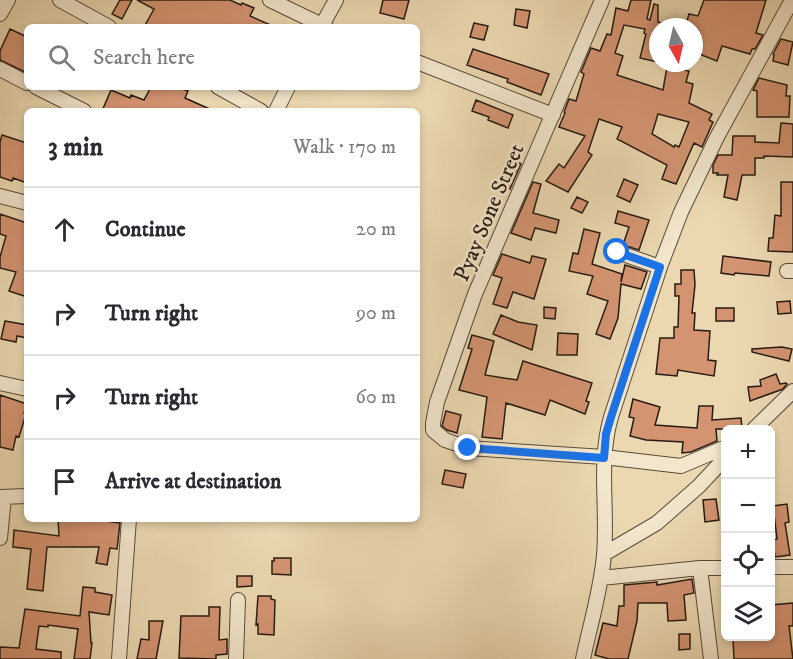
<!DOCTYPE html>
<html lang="en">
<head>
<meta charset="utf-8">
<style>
  :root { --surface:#fff; --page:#f2f2f3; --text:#2b2b33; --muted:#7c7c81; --line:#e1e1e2 }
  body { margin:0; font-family:"IM FELL DW Pica",serif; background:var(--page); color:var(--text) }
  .controls { position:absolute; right:18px; bottom:18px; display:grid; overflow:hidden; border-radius:9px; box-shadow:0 3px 9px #0003 }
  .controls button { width:54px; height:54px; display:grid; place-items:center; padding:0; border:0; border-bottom:2px solid var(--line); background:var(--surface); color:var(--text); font:30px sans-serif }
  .compass { position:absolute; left:649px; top:18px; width:54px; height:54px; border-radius:50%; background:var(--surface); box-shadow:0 3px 9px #0003; rotate:172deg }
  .stop { position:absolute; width:18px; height:18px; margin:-14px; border:4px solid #1a73e8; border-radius:50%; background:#fff }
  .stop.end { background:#1a73e8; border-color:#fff; box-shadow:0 2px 6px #0008 }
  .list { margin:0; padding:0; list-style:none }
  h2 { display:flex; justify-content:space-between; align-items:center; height:78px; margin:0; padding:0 24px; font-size:26px }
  h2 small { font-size:20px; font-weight:400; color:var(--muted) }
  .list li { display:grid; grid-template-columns:39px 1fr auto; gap:18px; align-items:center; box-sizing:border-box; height:84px; padding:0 24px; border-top:2px solid var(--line) }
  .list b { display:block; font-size:22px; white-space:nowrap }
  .list em { font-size:20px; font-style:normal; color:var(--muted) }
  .icon { flex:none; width:33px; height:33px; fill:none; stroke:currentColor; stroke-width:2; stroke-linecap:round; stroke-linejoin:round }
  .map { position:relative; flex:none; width:793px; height:659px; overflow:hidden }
  .search { position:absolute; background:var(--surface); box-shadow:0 3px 9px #0003; left:24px; top:24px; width:396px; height:66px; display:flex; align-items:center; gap:15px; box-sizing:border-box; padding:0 21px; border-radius:9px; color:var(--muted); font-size:22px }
  .panel { position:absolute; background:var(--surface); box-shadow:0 3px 9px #0003; left:24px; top:108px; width:396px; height:414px; border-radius:9px }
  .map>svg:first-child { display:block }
</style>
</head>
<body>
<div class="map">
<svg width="793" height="659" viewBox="0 0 793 659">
  <rect width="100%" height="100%" fill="#ebd8b1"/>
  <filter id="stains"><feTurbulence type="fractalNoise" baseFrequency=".00333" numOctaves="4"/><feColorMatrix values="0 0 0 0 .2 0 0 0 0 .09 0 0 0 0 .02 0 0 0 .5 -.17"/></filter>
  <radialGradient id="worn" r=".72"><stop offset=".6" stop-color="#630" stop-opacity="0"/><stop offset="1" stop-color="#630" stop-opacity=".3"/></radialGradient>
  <path fill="#d49472" stroke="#271b12" stroke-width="1.5" fill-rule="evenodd" d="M 120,0 L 132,0 L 122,19 L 112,14 Z
    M 137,0 L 230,0 L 241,5 L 242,3 L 254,8 L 250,16 L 275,27 L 144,27 L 154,9 Z
    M 383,0 L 409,0 L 404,19 L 380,13 Z
    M 631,0 L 651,0 L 647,19 L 650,20 L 654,4 L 658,5 L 658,22 L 669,25 L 669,27 L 658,27 L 658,62 L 640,58 L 646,34 L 644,33 L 645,29 L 624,25 L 615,53 L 623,56 L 617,75 L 663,90 L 667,67 L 689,71 L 686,82 L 693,84 L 689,103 L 712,114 L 709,120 L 713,122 L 702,147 L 694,143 L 676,184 L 662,179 L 667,165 L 617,139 L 622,127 L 599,119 L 588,152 L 592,155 L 568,192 L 546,181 L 559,164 L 564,168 L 585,136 L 559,127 L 565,113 L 564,112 L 569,99 L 576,101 L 584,74 L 581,72 L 591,48 L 600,51 L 607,34 L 611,35 L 616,8 L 628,11 ZM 658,114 L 689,122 L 679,147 L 675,145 L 674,147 L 652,134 Z
    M 704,0 L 766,0 L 756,33 L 763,35 L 755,49 L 752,49 L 750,54 L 722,46 L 717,61 L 694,52 L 694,27 L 685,27 L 689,14 L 698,16 Z
    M 516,9 L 530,11 L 527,28 L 514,25 Z
    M 474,23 L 488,26 L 484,40 L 470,37 Z
    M 10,29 L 27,37 L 27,73 L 0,60 L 0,51 Z
    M 781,39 L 793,42 L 788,65 L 773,61 L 774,55 L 773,54 Z
    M 473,49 L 549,74 L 541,95 L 507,82 L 508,79 L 467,65 Z
    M 759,78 L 787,85 L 786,96 L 790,96 L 789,117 L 757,117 L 757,91 L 753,90 Z
    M 151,87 L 177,87 L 188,91 L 185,98 L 214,111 L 102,111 L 111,90 L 130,98 L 131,95 L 144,100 Z
    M 476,100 L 513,115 L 508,128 L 488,120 L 489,117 L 472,111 Z
    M 781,123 L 793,124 L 793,157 L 764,156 L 764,158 L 755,158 L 755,175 L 742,175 L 737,200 L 724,197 L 728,175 L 717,175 L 718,173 L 713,173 L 713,165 L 718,155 L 732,155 L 733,136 L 755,136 L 755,142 L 779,143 Z
    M 2,135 L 27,143 L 27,183 L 13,178 L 12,181 L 0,177 L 0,142 Z
    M 514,161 L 521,164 L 510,189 L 503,186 Z
    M 624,179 L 638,185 L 630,202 L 617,196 Z
    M 533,182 L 541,184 L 533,213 L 559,220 L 556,233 L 535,228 L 531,240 L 511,233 Z
    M 781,182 L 793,182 L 793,252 L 768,251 L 769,238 L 773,238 L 775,215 L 781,216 Z
    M 577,197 L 588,202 L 582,213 L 571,208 Z
    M 618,211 L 649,220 L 639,250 L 623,245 L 629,227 L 615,223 Z
    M 0,214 L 27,223 L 27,297 L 9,291 L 16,272 L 0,268 L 0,257 L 6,236 L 0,234 Z
    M 584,229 L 600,233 L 592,264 L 622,274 L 621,282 L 625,265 L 647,272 L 641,289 L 621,284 L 618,318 L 610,339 L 596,334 L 608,301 L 587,294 L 593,276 L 569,271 L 573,253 L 578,254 Z
    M 502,254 L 530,263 L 532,256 L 546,259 L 534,299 L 513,292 L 507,308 L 493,304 L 502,278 L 493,275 Z
    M 723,256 L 771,262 L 769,276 L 735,273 L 734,275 L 721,273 Z
    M 681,270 L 694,270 L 695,285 L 692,313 L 695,313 L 694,330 L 710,331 L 708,360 L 716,361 L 714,376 L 678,370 L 677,376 L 656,374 L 660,338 L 674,338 L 674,327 L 678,327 L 679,296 L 675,296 L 675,284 L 681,284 Z
    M 790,301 L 791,313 L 778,314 L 777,302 Z
    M 544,307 L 556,308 L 555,319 L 544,318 Z
    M 716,308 L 734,308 L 734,321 L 716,321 Z
    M 501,315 L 518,322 L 537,325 L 532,350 L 493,334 Z
    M 5,321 L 27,325 L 27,338 L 17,336 L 16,342 L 1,339 Z
    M 558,333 L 578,334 L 577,355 L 557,355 Z
    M 472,335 L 494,341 L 485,375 L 517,380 L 523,361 L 592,383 L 586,401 L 589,402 L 585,414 L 550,400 L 545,415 L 506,403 L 502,439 L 482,437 L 487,397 L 459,390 L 472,349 L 468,348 Z
    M 782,347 L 792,349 L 789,361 L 752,352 L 752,349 Z
    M 776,374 L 780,384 L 786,383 L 787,384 L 783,389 L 750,401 L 748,387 L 761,386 L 760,380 Z
    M 0,395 L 27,404 L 24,413 L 26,414 L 19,437 L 16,436 L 13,450 L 0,447 Z
    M 633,399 L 660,407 L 655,425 L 697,428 L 699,406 L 713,406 L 712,420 L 741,418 L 742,429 L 716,429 L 717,441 L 691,452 L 682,453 L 683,442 L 646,440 L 630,436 L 634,418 L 629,417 Z
    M 446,411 L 461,415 L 457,433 L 447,430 L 442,426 Z
    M 445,470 L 466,474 L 463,488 L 442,484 Z
    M 716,499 L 719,520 L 705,522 L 703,500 Z
    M 787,504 L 789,522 L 785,523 L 790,555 L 775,557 L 773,540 L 777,539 L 773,506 Z
    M 58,519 L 79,519 L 79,521 L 105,521 L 120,523 L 117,549 L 110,548 L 107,565 L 96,563 L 99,547 L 47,547 L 43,591 L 27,589 L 31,549 L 13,547 L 14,530 L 59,536 Z
    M 274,558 L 291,558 L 291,575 L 272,574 L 272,561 L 274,561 Z
    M 237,576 L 252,576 L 252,586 L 237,587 Z
    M 692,579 L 694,593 L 684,595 L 686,620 L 668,621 L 667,603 L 638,603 L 637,621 L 628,659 L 609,659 L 595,655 L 603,623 L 617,626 L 619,606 L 624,606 L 624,585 L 657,582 L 657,585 Z
    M 83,587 L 95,588 L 95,592 L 112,595 L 109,615 L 89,612 L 91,643 L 92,643 L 90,659 L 74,659 L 78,629 L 48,625 L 48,627 L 39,626 L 36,649 L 61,652 L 61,659 L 0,659 L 0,647 L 19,648 L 25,609 L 80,616 Z
    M 258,596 L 271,596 L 271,599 L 275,600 L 274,635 L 258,634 L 258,624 L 256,625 Z
    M 793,603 L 793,626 L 789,626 L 793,659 L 734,659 L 733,639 L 771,637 L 771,605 Z
    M 209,607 L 220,607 L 219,640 L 227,639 L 227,654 L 216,655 L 216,659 L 179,658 L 181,616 L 209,616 Z
    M 149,621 L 163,621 L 156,659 L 137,659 L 141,639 L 149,640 Z
    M 679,634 L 690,634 L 690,649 L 679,650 Z"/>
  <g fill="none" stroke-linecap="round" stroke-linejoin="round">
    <defs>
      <path id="minor" d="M 60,0 L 109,27
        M 270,0 L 326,27
        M 602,0 L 475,294 L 437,402 L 433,423 L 433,430 L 445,440 L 468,448 L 604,457 L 681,466 L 726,447
        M 0,14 L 8,0
        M 321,27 L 336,0
        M 417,62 L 553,115
        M 0,69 L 27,83
        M 36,87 L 84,111
        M 218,87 L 261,111
        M 276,111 L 288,87
        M 0,196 L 27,203
        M 617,252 L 660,267
        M 787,271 L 793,271
        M 0,383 L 27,389
        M 753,430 L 793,391
        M 0,497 L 27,496
        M 0,538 L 4,497
        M 604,554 L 657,523 L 699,486 L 726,457
        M 770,567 L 793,567
        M 700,568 L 711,659
        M 601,578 L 700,568 L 726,568
        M 119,659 L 129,519
        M 236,659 L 238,600
        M 583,659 C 590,625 601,590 604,555 C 608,509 598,462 611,417 L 660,267 L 681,212 L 717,137 L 792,0"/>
    </defs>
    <use href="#minor" stroke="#584a3a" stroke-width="16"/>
    <use href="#minor" stroke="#f2e6cc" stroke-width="14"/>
  </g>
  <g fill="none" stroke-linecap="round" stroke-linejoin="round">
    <path stroke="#1a73e8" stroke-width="8" d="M 468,448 L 604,458 L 606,434 L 611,417 L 660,267 L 617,252"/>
  </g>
  <g text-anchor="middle" stroke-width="5" stroke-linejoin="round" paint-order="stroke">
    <g font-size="22" fill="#271b12" stroke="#f2e6cc">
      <text transform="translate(488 212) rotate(-67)" y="8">Pyay Sone Street</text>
    </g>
  </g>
  <rect width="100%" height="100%" filter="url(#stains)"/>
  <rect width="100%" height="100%" fill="url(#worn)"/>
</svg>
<div class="controls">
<button>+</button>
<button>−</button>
<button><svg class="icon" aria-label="locate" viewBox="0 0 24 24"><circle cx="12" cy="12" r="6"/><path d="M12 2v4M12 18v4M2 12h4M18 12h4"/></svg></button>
<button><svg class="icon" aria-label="layers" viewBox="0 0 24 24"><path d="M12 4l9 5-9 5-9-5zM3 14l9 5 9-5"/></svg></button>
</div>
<svg class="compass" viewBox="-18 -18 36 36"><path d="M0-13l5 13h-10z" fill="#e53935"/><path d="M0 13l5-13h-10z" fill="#7c7c81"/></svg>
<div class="stop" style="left:617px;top:252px"></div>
<div class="stop end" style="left:468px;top:448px"></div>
<div class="search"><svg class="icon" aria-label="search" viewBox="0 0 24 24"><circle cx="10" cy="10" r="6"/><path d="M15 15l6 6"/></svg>Search here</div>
<section class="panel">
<h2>3 min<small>Walk · 170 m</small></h2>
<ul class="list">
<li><svg class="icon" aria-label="ahead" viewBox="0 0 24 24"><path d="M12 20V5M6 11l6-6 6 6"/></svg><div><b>Continue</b></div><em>20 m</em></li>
<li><svg class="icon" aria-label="right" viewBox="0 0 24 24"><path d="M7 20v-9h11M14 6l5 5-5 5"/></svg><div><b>Turn right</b></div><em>90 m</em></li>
<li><svg class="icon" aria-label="right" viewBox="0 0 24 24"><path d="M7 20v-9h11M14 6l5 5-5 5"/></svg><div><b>Turn right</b></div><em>60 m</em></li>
<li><svg class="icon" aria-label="arrive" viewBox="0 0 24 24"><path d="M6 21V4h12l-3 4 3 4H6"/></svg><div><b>Arrive at destination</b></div></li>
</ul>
</section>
</div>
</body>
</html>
